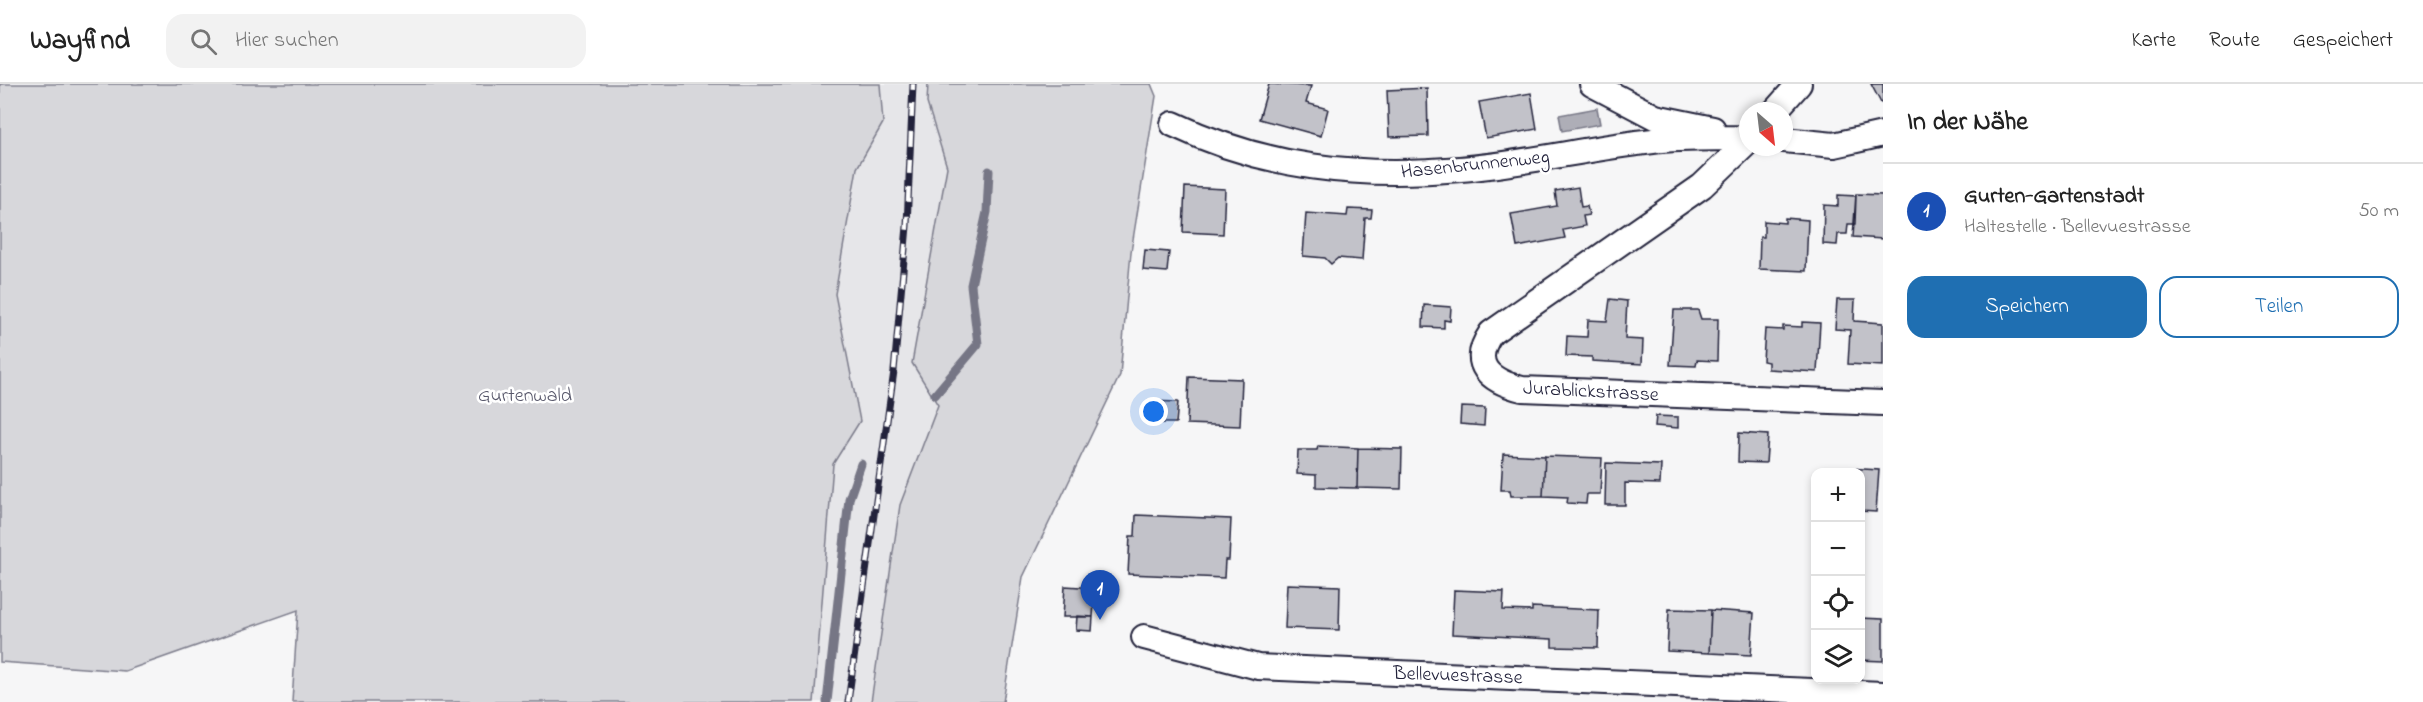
<!DOCTYPE html>
<html lang="de">
<head>
<meta charset="utf-8">
<style>
  :root { --surface:#fff; --page:#f2f2f2; --text:#222; --muted:#767676; --line:#e0e0e0; --accent:#1f6fb2 }
  body { margin:0; font-family:"Indie Flower",sans-serif; background:var(--page); color:var(--text) }
  .controls { position:absolute; right:18px; bottom:18px; display:grid; overflow:hidden; border-radius:12px; box-shadow:0 3px 9px #0003 }
  .controls button { width:54px; height:54px; display:grid; place-items:center; padding:0; border:0; border-bottom:2px solid var(--line); background:var(--surface); color:var(--text); font:30px sans-serif }
  .compass { position:absolute; left:1739px; top:18px; width:54px; height:54px; border-radius:50%; background:var(--surface); box-shadow:0 3px 9px #0003; rotate:152deg }
  .you { position:absolute; left:1154px; top:328px; width:21px; height:21px; margin:-15px; border:4px solid #fff; border-radius:50%; background:#1a73e8; box-shadow:0 0 0 9px #1a73e833 }
  .badge { display:grid; place-items:center; width:39px; height:39px; border-radius:50%; background:var(--accent); color:#fff; font-size:20px; font-weight:700 }
  .pin { position:absolute; translate:-50% -50px; filter:drop-shadow(0 2px 3px #0008) }
  .pin::after { content:''; position:absolute; top:32px; width:21px; height:18px; background:inherit; clip-path:polygon(0 0,100% 0,50% 100%) }
  .list { margin:0; padding:0; list-style:none }
  h2 { display:flex; justify-content:space-between; align-items:center; height:78px; margin:0; padding:0 24px; font-size:26px }
  h2 small { font-size:20px; font-weight:400; color:var(--muted) }
  .list li { display:grid; grid-template-columns:39px 1fr auto; gap:18px; align-items:center; box-sizing:border-box; height:96px; padding:0 24px; border-top:2px solid var(--line) }
  .list b { display:block; font-size:22px; white-space:nowrap }
  .list p { margin:0; font-size:20px; white-space:nowrap; color:var(--muted) }
  .list em { font-size:20px; font-style:normal; color:var(--muted) }
  .actions { display:flex; gap:12px; padding:18px 24px }
  .actions a { flex:1; padding:14px 0; border:2px solid var(--accent); border-radius:18px; text-align:center; font-size:21px; color:var(--accent) }
  .actions .main { background:var(--accent); color:#fff }
  .icon { flex:none; width:33px; height:33px; fill:none; stroke:currentColor; stroke-width:2; stroke-linecap:round; stroke-linejoin:round }
  .map { position:relative; flex:none; width:1883px; height:618px; overflow:hidden }
  header { display:flex; align-items:center; gap:36px; box-sizing:border-box; height:84px; padding:0 30px; background:var(--surface); border-bottom:2px solid var(--line) }
  header strong { font-size:28px }
  nav { display:flex; gap:33px; margin-inline-start:auto; font-size:21px }
  .search { width:420px; height:54px; background:var(--page); display:flex; align-items:center; gap:15px; box-sizing:border-box; padding:0 21px; border-radius:18px; color:var(--muted); font-size:22px }
  main { display:flex }
  aside { flex:1; background:var(--surface) }
  .map>svg:first-child { display:block }
</style>
</head>
<body>
<header>
<strong>Wayfind</strong>
<div class="search"><svg class="icon" aria-label="search" viewBox="0 0 24 24"><circle cx="10" cy="10" r="6"/><path d="M15 15l6 6"/></svg>Hier suchen</div>
<nav><a>Karte</a><a>Route</a><a>Gespeichert</a></nav>
</header>
<main>
<div class="map">
<svg width="1883" height="618" viewBox="0 0 1883 618">
  <rect width="100%" height="100%" fill="#f6f6f7"/>
  <filter id="ink" filterUnits="userSpaceOnUse"><feTurbulence type="fractalNoise" baseFrequency=".0167" numOctaves="2"/><feDisplacementMap in="SourceGraphic" scale="12" xChannelSelector="R" yChannelSelector="G"/><feConvolveMatrix kernelMatrix="1 2 1 2 8 2 1 2 1" color-interpolation-filters="sRGB"/></filter>
  <g filter="url(#ink)">
    <path fill="#e6e6e9" d="M 880,0 L 928,0 L 927,19 L 947,83 L 912,279 L 938,321 L 900,421 L 871,618 L 814,618 L 833,380 L 860,337 L 835,210 L 857,84 L 883,39 Z"/>
    <path fill="#d7d7db" stroke="#7c7c8b" stroke-width="1.5" d="M 0,0 L 880,0 L 883,39 L 857,84 L 835,210 L 860,337 L 833,380 L 814,618 L 292,618 L 298,526 L 125,587 L 0,578 Z
      M 928,0 L 1151,0 L 1156,12 L 1131,168 L 1120,291 L 1023,493 L 1003,618 L 871,618 L 900,421 L 938,321 L 912,279 L 947,83 L 927,19 Z"/>
    <path fill="#aeaeb7" stroke="#767685" stroke-width="1.5" d="M 1597,24 L 1600,40 L 1562,47 L 1559,31 Z"/>
    <g fill="none" stroke-linecap="round" stroke-linejoin="round">
      <path stroke="#767685" stroke-width="9" d="M 935,311 L 978,260 L 971,201 L 987,128 L 989,87
        M 827,618 L 849,415 L 861,380"/>
    </g>
    <path fill="#c2c2c9" stroke="#22223b" stroke-width="1.5" d="M 1269,0 L 1311,2 L 1306,19 L 1328,25 L 1321,52 L 1259,35 Z
      M 1871,0 L 1883,0 L 1883,18 L 1881,19 Z
      M 1427,4 L 1428,52 L 1389,53 L 1387,6 Z
      M 1531,9 L 1537,45 L 1486,54 L 1479,18 Z
      M 1185,103 L 1225,105 L 1223,150 L 1183,148 Z
      M 1578,103 L 1581,123 L 1587,122 L 1589,131 L 1583,132 L 1585,142 L 1563,146 L 1565,154 L 1517,163 L 1511,130 L 1557,122 L 1555,107 Z
      M 1856,110 L 1883,111 L 1883,155 L 1853,153 Z
      M 1838,111 L 1856,112 L 1855,140 L 1848,140 L 1847,150 L 1838,150 L 1837,161 L 1823,160 L 1824,121 L 1838,122 Z
      M 1348,125 L 1372,126 L 1371,134 L 1365,134 L 1362,176 L 1338,174 L 1331,180 L 1325,174 L 1303,172 L 1306,129 L 1347,132 Z
      M 1785,134 L 1808,136 L 1806,187 L 1759,185 L 1760,153 L 1764,153 L 1764,137 L 1785,139 Z
      M 1145,166 L 1169,168 L 1167,188 L 1143,186 Z
      M 1610,215 L 1627,217 L 1625,255 L 1643,256 L 1642,280 L 1592,277 L 1592,273 L 1566,272 L 1567,252 L 1587,253 L 1588,236 L 1607,237 Z
      M 1837,216 L 1855,216 L 1854,237 L 1883,239 L 1883,282 L 1848,280 L 1850,246 L 1835,245 Z
      M 1424,221 L 1451,223 L 1450,237 L 1444,236 L 1444,244 L 1423,243 Z
      M 1674,226 L 1698,226 L 1701,235 L 1718,235 L 1717,277 L 1697,276 L 1696,282 L 1670,281 Z
      M 1802,238 L 1820,239 L 1817,288 L 1768,285 L 1768,278 L 1763,277 L 1765,245 L 1783,246 L 1783,242 L 1802,243 Z
      M 1189,293 L 1242,295 L 1240,342 L 1187,340 Z
      M 1149,317 L 1178,318 L 1176,339 L 1148,339 Z
      M 1461,323 L 1485,324 L 1484,342 L 1460,340 Z
      M 1656,332 L 1678,333 L 1678,344 L 1655,342 Z
      M 1739,349 L 1768,351 L 1766,379 L 1738,378 Z
      M 1318,362 L 1358,364 L 1357,404 L 1316,403 L 1316,391 L 1297,390 L 1298,366 L 1317,366 Z
      M 1358,364 L 1402,365 L 1401,405 L 1357,404 Z
      M 1503,370 L 1545,372 L 1543,412 L 1511,412 L 1510,406 L 1501,406 Z
      M 1545,372 L 1602,374 L 1600,410 L 1587,410 L 1586,420 L 1567,419 L 1568,413 L 1543,412 Z
      M 1606,379 L 1661,381 L 1660,400 L 1625,399 L 1625,421 L 1605,421 Z
      M 1832,383 L 1879,386 L 1876,428 L 1860,427 L 1860,388 L 1831,388 Z
      M 1136,431 L 1231,435 L 1229,476 L 1225,476 L 1224,494 L 1128,490 L 1130,452 L 1135,452 Z
      M 1287,500 L 1340,502 L 1339,546 L 1285,544 Z
      M 1065,502 L 1095,504 L 1093,533 L 1063,533 Z
      M 1454,506 L 1504,508 L 1503,526 L 1532,527 L 1532,523 L 1599,526 L 1598,564 L 1552,563 L 1552,555 L 1452,550 Z
      M 1669,525 L 1711,526 L 1709,569 L 1667,567 Z
      M 1711,526 L 1754,529 L 1751,571 L 1709,569 Z
      M 1077,532 L 1093,533 L 1092,547 L 1076,546 Z
      M 1860,534 L 1883,535 L 1883,577 L 1860,576 Z"/>
    <g fill="none" stroke-linecap="round" stroke-linejoin="round">
      <defs>
        <path id="street" d="M 1592,0 L 1655,33 L 1713,45
          M 1775,27 L 1799,0
          M 1173,40 C 1265,84 1358,94 1460,85 C 1524,80 1588,64 1653,57 C 1684,53 1717,55 1748,54
          M 1784,56 L 1834,61 L 1883,50
          M 1748,58 L 1702,102 L 1491,249 C 1469,281 1490,297 1522,305 L 1883,319
          M 1144,553 L 1258,583 L 1883,610"/>
      </defs>
      <use href="#street" stroke="#22223b" stroke-width="28"/>
      <use href="#street" stroke="#fff" stroke-width="24"/>
      <defs>
        <path id="rail" d="M 848,618 L 894,287 L 907,142 L 913,0"/>
      </defs>
      <use href="#rail" stroke="#22223b" stroke-width="7"/>
      <use href="#rail" stroke="#fff" stroke-width="4.5" stroke-dasharray="14" stroke-linecap="butt"/>
    </g>
  </g>
  <g text-anchor="middle" stroke-width="5" stroke-linejoin="round" paint-order="stroke">
    <g font-size="20" fill="#22223b" stroke="#fff">
      <text transform="translate(1475 79) rotate(-6)" y="7">Hasenbrunnenweg</text>
      <text transform="translate(1591 306) rotate(3)" y="7">Jurablickstrasse</text>
      <text transform="translate(1458 590) rotate(2)" y="7">Bellevuestrasse</text>
    </g>
    <g font-size="20" fill="#58586b" stroke="#fff">
      <text x="525" y="317">Gurtenwald</text>
    </g>
  </g>
</svg>
<div class="controls">
<button>+</button>
<button>−</button>
<button><svg class="icon" aria-label="locate" viewBox="0 0 24 24"><circle cx="12" cy="12" r="6"/><path d="M12 2v4M12 18v4M2 12h4M18 12h4"/></svg></button>
<button><svg class="icon" aria-label="layers" viewBox="0 0 24 24"><path d="M12 4l9 5-9 5-9-5zM3 14l9 5 9-5"/></svg></button>
</div>
<svg class="compass" viewBox="-18 -18 36 36"><path d="M0-13l5 13h-10z" fill="#e53935"/><path d="M0 13l5-13h-10z" fill="#767676"/></svg>
<div class="you"></div>
<div class="pin badge" style="left:1100px;top:536px;background:#1a4fb4">1</div>
</div>
<aside>
<h2>In der Nähe<small></small></h2>
<ul class="list">
<li><span class="badge" style="background:#1a4fb4">1</span><div><b>Gurten-Gartenstadt</b><p>Haltestelle · Bellevuestrasse</p></div><em>50 m</em></li>
</ul>
<div class="actions"><a class="main">Speichern</a><a>Teilen</a></div>
</aside>
</main>
</body>
</html>
